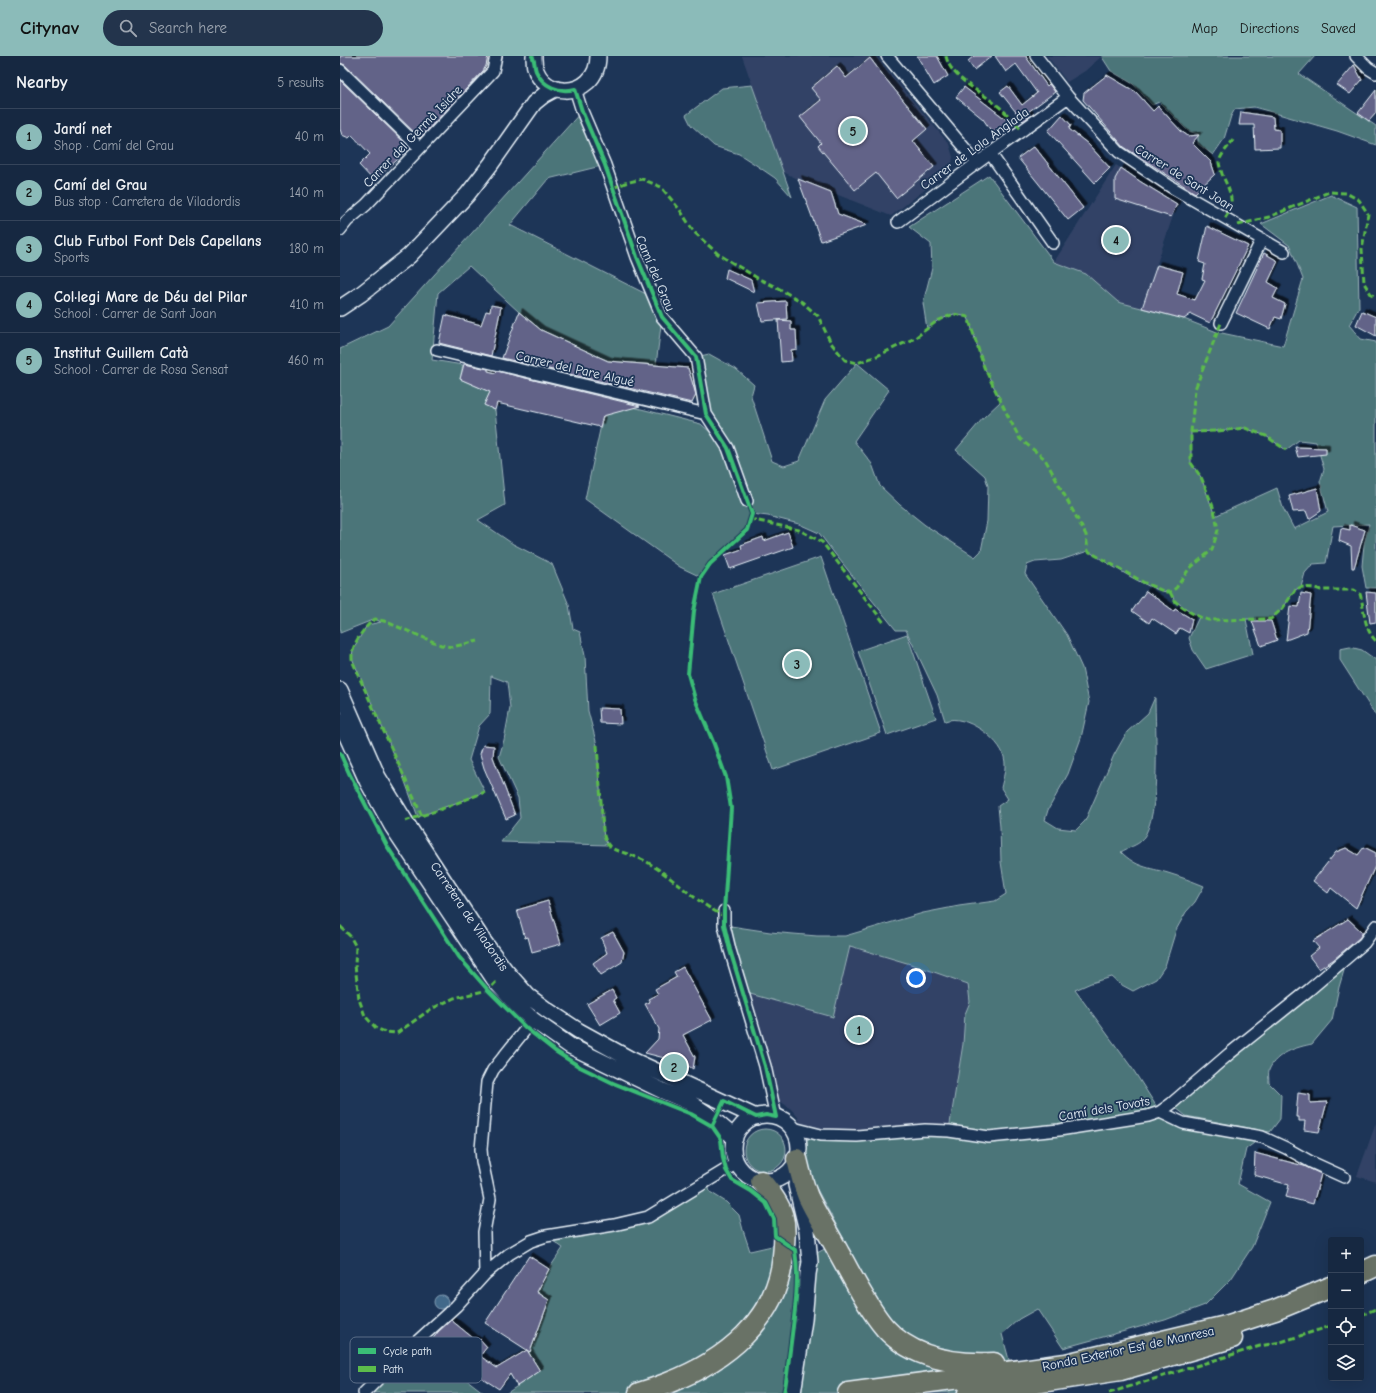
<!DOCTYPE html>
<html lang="en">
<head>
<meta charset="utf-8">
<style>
  :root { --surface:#162841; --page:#23344c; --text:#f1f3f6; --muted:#9ea6b1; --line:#35445a; --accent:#8bbbb9 }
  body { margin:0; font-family:"Comic Neue",sans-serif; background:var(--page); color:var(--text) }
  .controls { position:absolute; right:12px; bottom:12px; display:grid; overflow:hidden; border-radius:4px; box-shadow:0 4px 16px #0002 }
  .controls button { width:36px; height:36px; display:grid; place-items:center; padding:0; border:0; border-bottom:1px solid var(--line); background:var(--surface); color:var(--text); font:20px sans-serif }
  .you { position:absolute; left:576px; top:922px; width:14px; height:14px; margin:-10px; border:3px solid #fff; border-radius:50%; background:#1a73e8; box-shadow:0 0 0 6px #1a73e833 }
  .badge { display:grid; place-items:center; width:26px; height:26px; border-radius:50%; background:var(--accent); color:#111; font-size:13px; font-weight:700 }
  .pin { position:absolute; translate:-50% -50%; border:2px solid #fff; box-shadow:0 1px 4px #0006 }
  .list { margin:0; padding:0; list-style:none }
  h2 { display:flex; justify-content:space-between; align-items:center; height:52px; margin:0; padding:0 16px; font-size:17px }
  h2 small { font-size:13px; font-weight:400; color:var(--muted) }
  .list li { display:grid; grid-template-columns:26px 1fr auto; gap:12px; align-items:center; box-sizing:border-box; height:56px; padding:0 16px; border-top:1px solid var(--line) }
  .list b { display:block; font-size:15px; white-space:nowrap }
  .list p { margin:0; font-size:13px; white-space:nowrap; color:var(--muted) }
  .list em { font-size:13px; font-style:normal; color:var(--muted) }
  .icon { flex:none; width:22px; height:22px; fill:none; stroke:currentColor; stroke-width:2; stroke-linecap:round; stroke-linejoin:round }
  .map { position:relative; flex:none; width:1036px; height:1337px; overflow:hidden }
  header { display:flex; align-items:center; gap:24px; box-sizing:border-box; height:56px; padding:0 20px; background:var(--accent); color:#111 }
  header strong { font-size:19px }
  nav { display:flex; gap:22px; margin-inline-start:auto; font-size:14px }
  .search { width:280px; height:36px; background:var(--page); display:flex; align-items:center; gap:10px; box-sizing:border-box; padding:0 14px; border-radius:22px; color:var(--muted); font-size:15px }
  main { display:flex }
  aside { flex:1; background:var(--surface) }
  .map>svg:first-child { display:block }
</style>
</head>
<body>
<header>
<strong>Citynav</strong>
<div class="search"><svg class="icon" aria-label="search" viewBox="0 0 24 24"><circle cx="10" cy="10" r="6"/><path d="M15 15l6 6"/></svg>Search here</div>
<nav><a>Map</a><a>Directions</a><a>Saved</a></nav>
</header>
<main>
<aside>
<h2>Nearby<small>5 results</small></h2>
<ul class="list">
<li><span class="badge">1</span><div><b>Jardí net</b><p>Shop · Camí del Grau</p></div><em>40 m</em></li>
<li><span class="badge">2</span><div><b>Camí del Grau</b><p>Bus stop · Carretera de Viladordis</p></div><em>140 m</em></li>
<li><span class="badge">3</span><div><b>Club Futbol Font Dels Capellans</b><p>Sports</p></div><em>180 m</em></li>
<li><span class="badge">4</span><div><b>Col·legi Mare de Déu del Pilar</b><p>School · Carrer de Sant Joan</p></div><em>410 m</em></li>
<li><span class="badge">5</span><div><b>Institut Guillem Catà</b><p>School · Carrer de Rosa Sensat</p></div><em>460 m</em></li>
</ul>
</aside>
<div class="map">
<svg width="1036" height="1337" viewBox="0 0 1036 1337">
  <defs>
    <filter id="shadow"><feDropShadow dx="3.5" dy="-3.5" stdDeviation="0" flood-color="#0009"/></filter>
  </defs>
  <rect width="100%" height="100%" fill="#1d3557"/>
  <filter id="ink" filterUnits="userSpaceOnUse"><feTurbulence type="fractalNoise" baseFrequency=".025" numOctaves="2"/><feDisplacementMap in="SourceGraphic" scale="8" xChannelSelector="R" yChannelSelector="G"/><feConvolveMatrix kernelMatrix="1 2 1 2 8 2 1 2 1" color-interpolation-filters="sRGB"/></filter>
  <g filter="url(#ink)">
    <path fill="#324366" d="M 402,0 L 536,0 L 609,88 L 613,101 L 612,108 L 605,118 L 551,160 L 458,123 L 443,116 Z
      M 707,0 L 762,0 L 745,15 L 727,26 Z
      M 776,109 L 801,126 L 837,148 L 802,252 L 778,246 L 746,218 L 714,206 Z
      M 510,889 L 577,910 L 628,928 L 630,946 L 625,958 L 623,988 L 609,1075 L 481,1079 L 466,1084 L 458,1061 L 451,1053 L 430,1038 L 403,936 L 493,961 Z
      M 1036,1067 L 1036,1126 L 1017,1120 Z"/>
    <path fill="#4b7479" stroke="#9ab2b8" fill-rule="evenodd" d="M 762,0 L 975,0 L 959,18 L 1036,70 L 1036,89 L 997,75 L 914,51 L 895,53 L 891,60 L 884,83 L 873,99 L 858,88 L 858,78 L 848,75 L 819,46 L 812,49 L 793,28 L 771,15 L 762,1 Z
      M 412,29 L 452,141 L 435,122 L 413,107 L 399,98 L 374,90 L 351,69 L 346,59 L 382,32 Z
      M 242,55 L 265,109 L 208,123 L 170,169 L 314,242 L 322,261 L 316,309 L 275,306 L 261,302 L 201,274 L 179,256 L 129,210 L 98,237 L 92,304 L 123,309 L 120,323 L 150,336 L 144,349 L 155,354 L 165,449 L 138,464 L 173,488 L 212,508 L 229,549 L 233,573 L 240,576 L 245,600 L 248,655 L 257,689 L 263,774 L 264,782 L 268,789 L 161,786 L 180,762 L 178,742 L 159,701 L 164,684 L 170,652 L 167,626 L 151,620 L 150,658 L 139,670 L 129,704 L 145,736 L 78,761 L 60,712 L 12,602 L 13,593 L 27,569 L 41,566 L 35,563 L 0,577 L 0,293 L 48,270 Z
      M 649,119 L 714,206 L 746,218 L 778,246 L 844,263 L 877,276 L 943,290 L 963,223 L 950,190 L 921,168 L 991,139 L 1017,151 L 1019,251 L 1009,269 L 1021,283 L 1036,286 L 1036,532 L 1026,532 L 1022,510 L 1024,488 L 1029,468 L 993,470 L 986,507 L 973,508 L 965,517 L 961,531 L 955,534 L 943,552 L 931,563 L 906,563 L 913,598 L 866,613 L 853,594 L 849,582 L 859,561 L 835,545 L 830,536 C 814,538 763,504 748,495 L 721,504 L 695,506 L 687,509 L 685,518 L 727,579 L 742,612 L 749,646 L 741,682 L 728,718 L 708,754 L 705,764 L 718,772 L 736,774 L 745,765 L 774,699 L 787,676 L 808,657 L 815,641 C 815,674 822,759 802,784 C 798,789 787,792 781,796 C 797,812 808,811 828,817 C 841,821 852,825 864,830 L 855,846 L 846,856 L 836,874 L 825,910 L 816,923 L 793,935 L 780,928 L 772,921 L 751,927 L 735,934 L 792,1012 L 820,1056 L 922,1081 L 906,1093 L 898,1128 L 930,1146 L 912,1191 L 891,1223 L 865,1249 L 825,1264 L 723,1292 L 697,1253 L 679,1263 L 662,1278 L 678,1337 L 167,1337 L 200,1315 L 187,1294 L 193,1289 L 209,1245 L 197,1236 L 209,1213 L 223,1192 L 206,1180 L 297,1164 L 367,1125 L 370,1136 L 386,1146 L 399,1159 L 403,1174 L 410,1195 L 445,1187 L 442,1215 L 504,1183 L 461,1104 L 466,1084 L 481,1079 L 609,1074 L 623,988 L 625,958 L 630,946 L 628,928 L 577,910 L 510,890 L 493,961 L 403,936 L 384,869 L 430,876 L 477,880 L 505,880 L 583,857 L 619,850 L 655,845 L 666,838 L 661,806 L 660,771 L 658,750 L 668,743 L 661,732 C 663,722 667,712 664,701 C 660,683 625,657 605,665 L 597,639 L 566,574 L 556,574 L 495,498 L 479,477 L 459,468 L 428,460 L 412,458 L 407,474 L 370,508 L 361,521 L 340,511 L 245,443 L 263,360 L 293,351 L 361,368 L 387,391 L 366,358 L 356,301 L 369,298 L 396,313 L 414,329 L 411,340 L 432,405 L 444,410 L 459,405 L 485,344 L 517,307 L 549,334 L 514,385 L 532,408 L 540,430 L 560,449 L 585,469 L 635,501 L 641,495 L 647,465 L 648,430 L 645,420 L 616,394 L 644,361 L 661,345 L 644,311 L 628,261 L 614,258 L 597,265 L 587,273 L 583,247 L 592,212 L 591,188 L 569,171 ZM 905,372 L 926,380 L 946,394 L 959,384 L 976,386 L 984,413 L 980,426 L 988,456 L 954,473 L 943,452 L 937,432 L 875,460 L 861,421 L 851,407 L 851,376 L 877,375 Z
      M 481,501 L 541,677 L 433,714 L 373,538 Z
      M 567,578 L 596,662 L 547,679 L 518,595 Z
      M 1010,591 L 1022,594 L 1036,604 L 1036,660 L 1000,604 L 1000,593 Z
      M 1008,901 L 999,931 L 992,964 L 972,988 C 957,991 936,997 929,1014 C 928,1017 929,1023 929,1027 L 941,1039 L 940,1063 L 930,1076 L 846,1060 L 836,1052 L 837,1043 Z
      M404 1094a21 21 0 1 1 42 0a21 21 0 1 1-42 0Z
      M 73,1290 L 122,1320 L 144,1337 L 24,1337 Z"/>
    <path fill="#42698a" stroke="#849fb6" d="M94 1246a7 7 0 1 1 14 0a7 7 0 1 1-14 0Z"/>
    <path fill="#626488" stroke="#e8f1f8" filter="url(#shadow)" d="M 0,0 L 148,0 L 146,10 L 143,15 L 80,82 L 5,9 L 0,7 Z
      M 577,0 L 597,0 L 608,20 L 594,29 Z
      M 634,0 L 652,0 L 634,14 L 628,5 Z
      M 655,0 L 687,0 L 686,1 L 707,30 L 709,28 L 715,36 L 688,56 L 690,60 L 683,65 L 660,36 L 668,30 L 682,49 L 697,37 L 676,8 L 666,16 Z
      M 530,2 L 545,22 L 587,73 L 573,85 L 594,111 L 556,142 L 536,117 L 515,134 L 478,90 L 481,87 L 460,61 L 481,44 L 471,32 L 497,10 L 506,22 Z
      M 1014,9 L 1022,24 L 1010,38 L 997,29 Z
      M 767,19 L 796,36 L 813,55 L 818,50 L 841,75 L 848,80 L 859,79 L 852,87 L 871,106 L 875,118 L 855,137 L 784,91 L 743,44 L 744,37 Z
      M 0,24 L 70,92 L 34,125 L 19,109 L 30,98 L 12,79 L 9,82 L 2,79 L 0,73 Z
      M 624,31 L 672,68 L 667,72 L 667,73 L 656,82 L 643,63 L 616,41 Z
      M 1036,34 L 1036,57 L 1029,65 L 1018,57 Z
      M 901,56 L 933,61 L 934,73 L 940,74 L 940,92 L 915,93 L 914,69 L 899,69 Z
      M 722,59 L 731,69 L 729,73 L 748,88 L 770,112 L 755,127 L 708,75 Z
      M 694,90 L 743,152 L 728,164 L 678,102 Z
      M 781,112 L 801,126 L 837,148 L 831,161 L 775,143 L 775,123 Z
      M 458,123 L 491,136 L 498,158 L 527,169 L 481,185 Z
      M 867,170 L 908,190 L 870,267 L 851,258 L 844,263 L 802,252 L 817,209 L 843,216 L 837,238 L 855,244 L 865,224 L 862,223 L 865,208 L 859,206 Z
      M 924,197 L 938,205 L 928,226 L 938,232 L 933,242 L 945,248 L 941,263 L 935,261 L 930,273 L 896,257 Z
      M 387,213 L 411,224 L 414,236 L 385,222 Z
      M 446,245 L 447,263 L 422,265 L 418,247 Z
      M 151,249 L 161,251 L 151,300 L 99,287 L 105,259 L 141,269 L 146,255 L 150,256 Z
      M 1022,255 L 1036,261 L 1036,280 L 1016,269 Z
      M 179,256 L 201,274 L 268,305 L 348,312 L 356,339 L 352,347 L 162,302 Z
      M 438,264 L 451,265 L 451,274 L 456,274 L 457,293 L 451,294 L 452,305 L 441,306 Z
      M 124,308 L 148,313 L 148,315 L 156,317 L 157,315 L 300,350 L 263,360 L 260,371 L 157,347 L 155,354 L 144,349 L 150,336 L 120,323 Z
      M 955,391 L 986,392 L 986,398 L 958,401 Z
      M 977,432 L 981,455 L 969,463 L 966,455 L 953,456 L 949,440 Z
      M 1010,469 L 1025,474 L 1014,512 L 1012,512 L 1011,490 L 999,485 L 1001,472 L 1010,474 Z
      M 448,476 L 453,491 L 390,513 L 385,499 L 402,493 L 401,489 L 423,481 L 424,485 Z
      M 806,535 L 834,555 L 835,553 L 852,563 L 849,577 L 840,572 L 836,578 L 812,562 L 809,567 L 792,555 Z
      M 1026,536 L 1036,537 L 1036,566 L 1030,567 Z
      M 961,537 L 971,539 L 967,576 L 946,584 L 950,550 L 959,551 Z
      M 912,565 L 931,565 L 937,584 L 921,590 Z
      M 259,652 L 280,653 L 281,668 L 260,667 Z
      M 143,689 L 154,690 L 153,701 L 175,759 L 166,763 L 144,712 L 140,698 Z
      M 1024,791 L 1036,797 L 1036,808 L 1016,852 L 991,832 L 988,837 L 973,825 L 996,796 L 1006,792 L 1018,799 Z
      M 208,845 L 221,888 L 192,896 L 188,881 L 185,882 L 177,854 Z
      M 1008,863 L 1022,876 L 1022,878 L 1019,882 L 993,904 L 979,913 L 969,900 L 979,892 L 973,885 Z
      M 273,876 L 284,896 L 282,906 L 261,919 L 253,907 L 267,897 L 261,882 Z
      M 343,911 L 372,964 L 343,979 L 355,1001 L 353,1013 L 344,1007 L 305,997 L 318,983 L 319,973 L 305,948 L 310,946 L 308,943 L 318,938 L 315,933 L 337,921 L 334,916 Z
      M 272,934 L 276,942 L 273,944 L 280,957 L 260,969 L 247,948 Z
      M 958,1037 L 970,1039 L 970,1047 L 987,1046 L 979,1076 L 964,1074 L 965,1065 L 959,1065 L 959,1061 L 956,1061 Z
      M 915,1097 L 964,1110 L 981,1118 L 973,1148 L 946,1141 L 949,1129 L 914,1119 Z
      M 189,1200 L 209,1213 L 197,1236 L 209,1244 L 190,1296 L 145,1267 Z
      M 111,1264 L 138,1286 L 140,1283 L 147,1291 L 140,1300 L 157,1312 L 187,1294 L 200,1315 L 177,1330 L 170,1318 L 159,1333 L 89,1288 L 98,1276 Z"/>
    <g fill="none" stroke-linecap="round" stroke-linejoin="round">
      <defs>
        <path id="street" d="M 547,0 L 637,107
          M 696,0 L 728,41 L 779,96 L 831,131 L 944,196
          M 1016,0 L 1028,12 L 1036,17
          M 0,14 L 80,92
          M 235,33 L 242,55 L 265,109 L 297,201 L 322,261 L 356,301 L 366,358 L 388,392 L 407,445
          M 650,97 L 713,187
          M 558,166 L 637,107 L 728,41
          M 0,174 L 7,165 L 26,149 L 153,15 L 156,0
          M 881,267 L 922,183
          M 97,294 L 366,358
          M 384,855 L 384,869 L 390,894 L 425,1010 L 436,1061
          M 820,1056 L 843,1067 L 922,1081 L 946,1092 L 971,1106 L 1004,1121
          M 453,1072 L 481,1079 L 517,1080 L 585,1074 L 609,1075 L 649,1081 L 719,1074 L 808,1060 L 820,1056 L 831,1048 L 889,998 L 969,934 L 1024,887 L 1036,870
          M 145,1218 L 169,1198 L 191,1185 L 206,1180 L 274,1169 L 308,1161 L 397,1107
          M 24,1337 L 60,1301 L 116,1250 L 145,1218 L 144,1176 L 150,1143 L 142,1105 L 141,1093 L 147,1026 L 153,1014 L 193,964"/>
        <path id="secondary" d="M 194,0 C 192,45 258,46 258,0
          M 0,252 L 21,238 L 69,200 L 127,139 L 151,108 L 194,47 L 204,39 L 215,33
          M 0,634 L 38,721 L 65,765 L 144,886 L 165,914 L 188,940 L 207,954 L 239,975 L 290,1003 L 416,1061
          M 0,665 L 27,725 L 52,770 L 156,926 L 176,948 L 193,964 L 230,990 L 323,1035 L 349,1046 L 367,1058 L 395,1082
          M393 1092a33 33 0 1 1 66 0a33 33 0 1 1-66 0Z
          M 453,1337 L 464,1264 L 468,1218 L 470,1206 L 467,1175 L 456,1129"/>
        <path id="highway" d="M 457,1103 C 460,1116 463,1129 468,1141 C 477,1160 489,1178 499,1197 C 512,1220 527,1251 545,1272 C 572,1302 615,1309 654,1307
          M 1021,1217 L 1036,1210
          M 299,1337 C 309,1334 318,1331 328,1327 C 385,1305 437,1264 443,1200 C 447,1163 445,1153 421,1125
          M 508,1337 L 726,1308 L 886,1270 L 935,1254 L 991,1231
          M 628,1337 L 781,1314 L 892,1282"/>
      </defs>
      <use href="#street" stroke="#e8f1f8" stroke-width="14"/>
      <use href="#secondary" stroke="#e8f1f8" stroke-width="18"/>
      <use href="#highway" stroke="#e8f1f8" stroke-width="23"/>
      <use href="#street" stroke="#1d3557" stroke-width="11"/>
      <use href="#secondary" stroke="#1d3557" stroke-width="15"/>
      <use href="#highway" stroke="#697266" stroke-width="20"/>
      <path stroke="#5cbc4b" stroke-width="3" stroke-dasharray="6 3" stroke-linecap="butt" d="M 606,0 C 610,22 642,36 658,50 C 667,57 674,66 682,74
        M 273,132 L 285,127 L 302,123 L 321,131 L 340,154 L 354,176 L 378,198 L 419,223 L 438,232 L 462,246 L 478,260 L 491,287 L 505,304 L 517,307 L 537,300 L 575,282 L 597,265 L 614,258 L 628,261 L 644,311 L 669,362 L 680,383 L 705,403 L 746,479 L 748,495 L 803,526 L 825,536 L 830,536 L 836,532 L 849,513 L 872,494 L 878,474 L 874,453 L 861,421 L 851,407 L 851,376 L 855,333 L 881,267
        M 885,162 C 897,146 889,134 882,118 C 881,114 879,109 879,106 C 881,98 889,90 893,84
        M 898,169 L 929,161 L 989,136 L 1006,137 L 1019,144 L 1028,158 L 1022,193 L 1024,227 L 1031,238 L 1036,241
        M 851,376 L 877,375 L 905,372 L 926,380 L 946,394
        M 410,463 L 459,474 L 482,486 L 545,568
        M 830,536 C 831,538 833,542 834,544 C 842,553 858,561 868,564 L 931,563 L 943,552 L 955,534 L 961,531 L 975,532 L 981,534 L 1014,534 L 1020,538 C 1025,554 1023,572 1036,585
        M 257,689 L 263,774 C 264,780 265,786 270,791 C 277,796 288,797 296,801 C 302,803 308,806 313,810 C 337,825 357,847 384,860
        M 82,760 L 16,614 C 15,610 12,606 12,602 C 11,589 25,570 35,563 L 44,565 L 101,589 L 112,591 L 138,585
        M 65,765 L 99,754 L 145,736
        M 0,870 L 10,880 L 16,891 L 15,909 L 19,943 L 25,960 L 36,972 L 45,976 L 57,977 L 91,953 L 114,942 L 148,934 L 156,926
        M 1021,1259 L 1036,1253
        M 769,1337 L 920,1290 L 941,1286 L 991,1270"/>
      <defs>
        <path id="cycleway" d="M 192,0 C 195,4 194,10 196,15 C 203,31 219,37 235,33 L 242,55 L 265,109 L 297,201 L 322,261 L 356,301 L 366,358 L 388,392 L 412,458 L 407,474 L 370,508 L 361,521 L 354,555 L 348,618 L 355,643 L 374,688 L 386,721 L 391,752 L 384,855 L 384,869 L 390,894 L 425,1010 L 436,1061 L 426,1059 L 416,1061 L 384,1045 L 372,1070
          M 0,697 L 9,717 L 47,790 L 119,901 L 148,934 L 186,972 L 215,995 L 240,1011 L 273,1027 L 351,1058 L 372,1070 L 381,1083 L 383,1102 L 386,1114 L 392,1124 L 411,1135 L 426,1147 L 434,1163 L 435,1180 L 455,1194 C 460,1227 454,1261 450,1294 C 448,1308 447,1323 444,1337"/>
      </defs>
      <use href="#cycleway" stroke="#1d3557" stroke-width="6"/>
      <use href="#cycleway" stroke="#3abd76" stroke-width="4"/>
    </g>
  </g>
  <g text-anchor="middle" stroke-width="3.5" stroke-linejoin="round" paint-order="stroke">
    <g font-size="13" fill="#e8f1f8" stroke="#1d3557">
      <text transform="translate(72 80) rotate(-46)" y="5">Carrer del Germà Isidre</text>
      <text transform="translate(634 92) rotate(-36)" y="5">Carrer de Lola Anglada</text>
      <text transform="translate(845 121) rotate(32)" y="5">Carrer de Sant Joan</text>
      <text transform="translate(316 217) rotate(67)" y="5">Camí del Grau</text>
      <text transform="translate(235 312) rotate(13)" y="5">Carrer del Pare Algué</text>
      <text transform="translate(130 860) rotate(56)" y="5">Carretera de Viladordis</text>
      <text transform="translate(764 1052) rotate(-10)" y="5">Camí dels Tovots</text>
      <text transform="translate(788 1292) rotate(-12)" y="5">Ronda Exterior Est de Manresa</text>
    </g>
  </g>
  <rect x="10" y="1281" width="132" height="46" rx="6" fill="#1d3557" stroke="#5a6d87" stroke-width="1"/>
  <rect x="18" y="1292" width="18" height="6" fill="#3abd76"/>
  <rect x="18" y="1310" width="18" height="6" fill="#5cbc4b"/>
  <g font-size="11" fill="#e8f1f8">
    <text x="43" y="1299">Cycle path</text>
    <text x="43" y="1317">Path</text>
  </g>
</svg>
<div class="controls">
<button>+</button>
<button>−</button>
<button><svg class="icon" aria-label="locate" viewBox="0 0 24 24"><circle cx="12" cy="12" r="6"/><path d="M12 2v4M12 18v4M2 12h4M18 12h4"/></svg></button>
<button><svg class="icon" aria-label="layers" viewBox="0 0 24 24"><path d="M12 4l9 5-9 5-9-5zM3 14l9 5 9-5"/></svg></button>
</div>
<div class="you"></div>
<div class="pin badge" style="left:519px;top:974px">1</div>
<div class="pin badge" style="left:334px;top:1011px">2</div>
<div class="pin badge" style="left:457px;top:608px">3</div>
<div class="pin badge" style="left:776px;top:184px">4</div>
<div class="pin badge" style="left:513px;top:75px">5</div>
</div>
</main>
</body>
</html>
